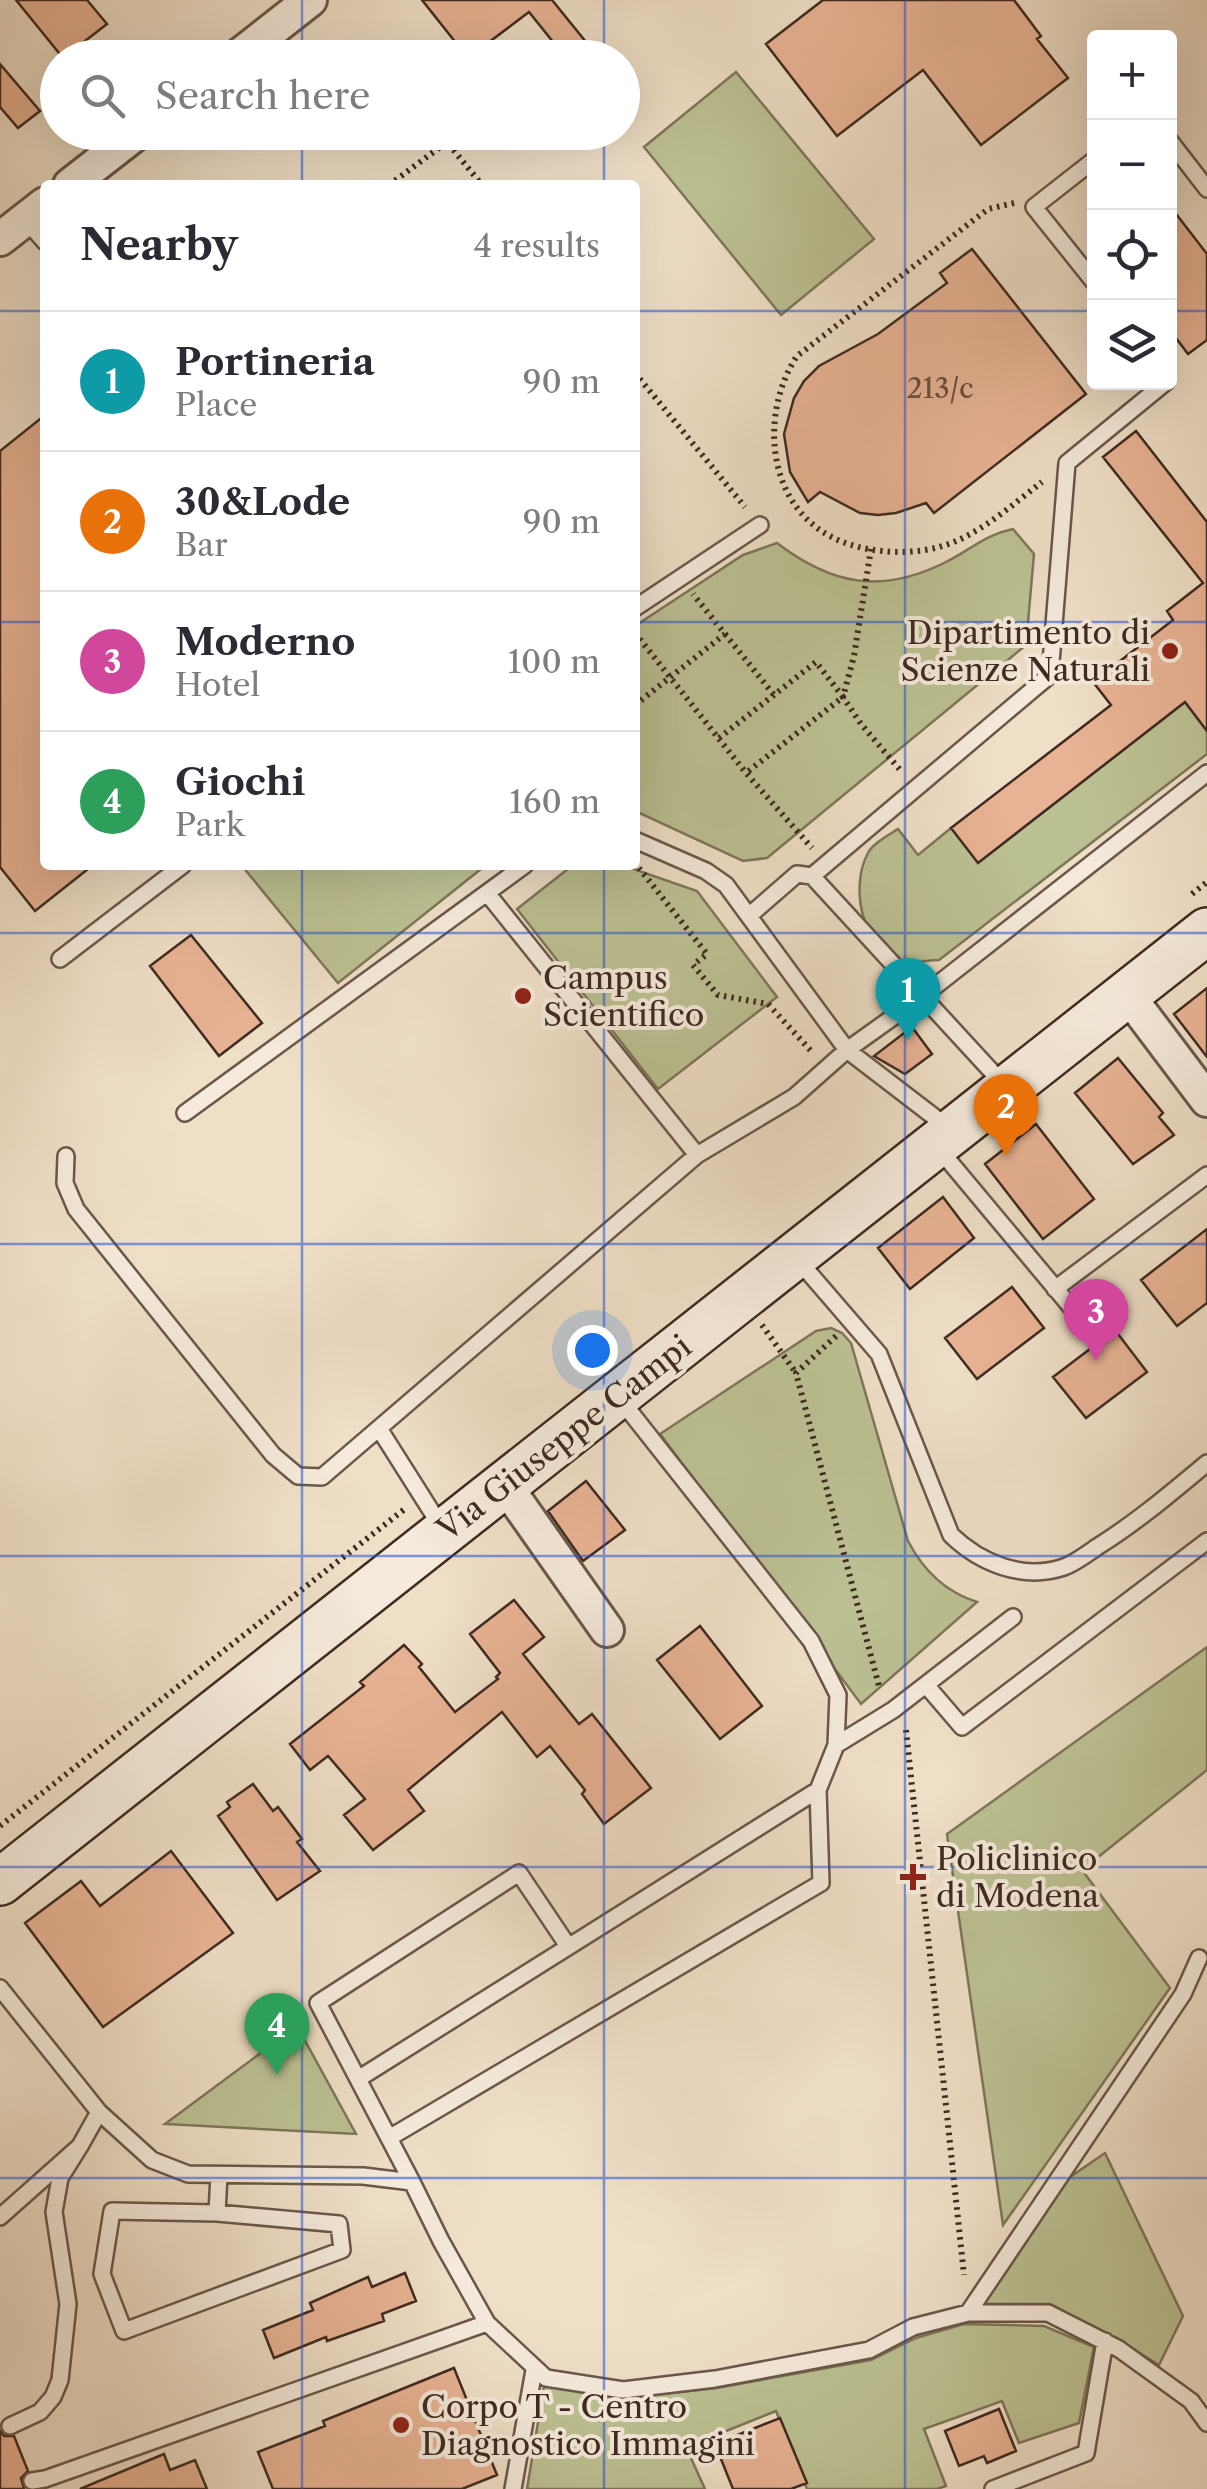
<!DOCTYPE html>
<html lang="en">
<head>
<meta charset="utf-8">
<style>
  :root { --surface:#fff; --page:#f7f7f7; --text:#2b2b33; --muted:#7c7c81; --line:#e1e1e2; --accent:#8f2418 }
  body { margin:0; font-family:"Libre Caslon Text",serif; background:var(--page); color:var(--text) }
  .controls { position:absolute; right:30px; top:30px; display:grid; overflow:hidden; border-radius:10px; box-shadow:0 10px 40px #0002 }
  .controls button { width:90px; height:90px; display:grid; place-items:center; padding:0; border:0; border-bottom:2px solid var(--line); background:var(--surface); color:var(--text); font:50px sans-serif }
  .you { position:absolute; left:592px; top:1350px; width:35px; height:35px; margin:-25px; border:8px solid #fff; border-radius:50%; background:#1a73e8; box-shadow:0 0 0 15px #1a73e833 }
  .badge { display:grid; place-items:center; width:65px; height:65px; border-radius:50%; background:var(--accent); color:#fff; font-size:32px; font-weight:700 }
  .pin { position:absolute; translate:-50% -82px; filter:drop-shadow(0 2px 5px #0008) }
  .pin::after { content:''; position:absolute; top:52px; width:35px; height:30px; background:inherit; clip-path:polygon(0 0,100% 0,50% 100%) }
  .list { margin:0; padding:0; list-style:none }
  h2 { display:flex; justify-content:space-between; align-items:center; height:130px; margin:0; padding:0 40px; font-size:42px }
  h2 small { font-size:32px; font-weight:400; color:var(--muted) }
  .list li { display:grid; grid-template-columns:65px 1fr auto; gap:30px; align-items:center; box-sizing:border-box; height:140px; padding:0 40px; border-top:2px solid var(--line) }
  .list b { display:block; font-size:38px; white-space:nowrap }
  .list p { margin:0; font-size:32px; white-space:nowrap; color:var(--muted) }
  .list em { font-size:32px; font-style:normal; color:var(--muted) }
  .icon { flex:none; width:55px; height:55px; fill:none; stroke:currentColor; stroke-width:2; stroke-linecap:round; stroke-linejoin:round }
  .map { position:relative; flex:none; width:1207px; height:2489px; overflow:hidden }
  .search { position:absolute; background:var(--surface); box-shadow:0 10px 40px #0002; left:40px; top:40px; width:600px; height:110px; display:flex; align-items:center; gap:25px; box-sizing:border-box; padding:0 35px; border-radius:55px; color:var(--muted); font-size:38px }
  .panel { position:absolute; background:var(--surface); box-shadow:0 10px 40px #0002; left:40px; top:180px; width:600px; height:690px; border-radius:10px }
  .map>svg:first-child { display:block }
</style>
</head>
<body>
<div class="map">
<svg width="1207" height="2489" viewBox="0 0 1207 2489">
  <rect width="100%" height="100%" fill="#efdfc7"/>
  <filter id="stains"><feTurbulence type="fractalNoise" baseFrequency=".002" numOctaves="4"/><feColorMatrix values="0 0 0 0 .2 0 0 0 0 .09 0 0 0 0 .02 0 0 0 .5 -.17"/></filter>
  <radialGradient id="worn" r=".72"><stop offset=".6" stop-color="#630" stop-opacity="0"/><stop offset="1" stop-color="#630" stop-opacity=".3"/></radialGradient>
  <path fill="#bcc193" stroke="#7e765a" stroke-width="2.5" d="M 736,72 L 874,239 L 781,315 L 644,147 Z
    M 1013,529 L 1034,554 L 1026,645 L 767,858 L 743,861 L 635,811 L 635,626 L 743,555 L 777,543 C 832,585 881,594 944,563 C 971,550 984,535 1013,529 Z
    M 1185,702 L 1207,731 L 1207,754 L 939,960 C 930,960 918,963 908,962 C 862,955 849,887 868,853 C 873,843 889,835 898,829 L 918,855 L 951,828 L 979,862 Z
    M 246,865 L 486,865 L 338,983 L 243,867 Z
    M 573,865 L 622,865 L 697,891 L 777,997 L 658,1089 L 517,909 Z
    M 831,1328 L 842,1333 L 851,1343 L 908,1541 C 923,1570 946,1592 977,1602 L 861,1704 L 660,1434 L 816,1331 Z
    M 1207,1647 L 1207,1770 L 1082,1870 L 1170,1988 L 1003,2225 L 947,1834 Z
    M 297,2026 L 356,2134 L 165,2124 Z
    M 1105,2153 L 1183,2316 L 1159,2365 L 1119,2340 L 1050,2304 L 980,2304 L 1063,2182 Z
    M 964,2324 L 1044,2326 L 1094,2347 L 1079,2423 L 1019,2443 L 1002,2401 L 924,2429 L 946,2486 L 937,2489 L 807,2489 L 776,2411 L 686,2447 L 705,2489 L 527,2489 L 544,2386 L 624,2398 L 717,2388 L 871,2360 L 916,2338 Z"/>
  <path fill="#e8b394" stroke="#3f2a20" stroke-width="2.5" d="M 16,0 L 87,0 L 107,24 L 63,58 Z
    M 422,0 L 552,0 L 599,58 L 566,58 L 529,12 L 468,58 Z
    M 823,0 L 1014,0 L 1041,36 L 1037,39 L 1068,78 L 981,145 L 923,70 L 837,136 L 766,44 Z
    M 0,64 L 40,111 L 18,128 L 0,107 Z
    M 1170,206 L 1207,254 L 1207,340 L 1188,354 L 1170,330 Z
    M 972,249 L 1086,394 L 934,513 L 926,503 L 896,513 L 878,515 L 860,513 L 820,492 L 808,502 L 790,472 L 784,434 L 794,398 L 804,381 L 819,366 L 878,334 L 947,283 L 940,273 Z
    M 45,415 L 45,865 L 93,865 L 35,911 L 0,867 L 0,451 Z
    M 1136,431 L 1207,522 L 1207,731 L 1185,702 L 978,863 L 951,828 L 1111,705 L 1093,682 L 1173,620 L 1167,611 L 1203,583 L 1103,457 Z
    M 191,935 L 262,1023 L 219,1056 L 150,966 Z
    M 1207,988 L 1207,1057 L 1174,1014 Z
    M 912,1027 L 932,1054 L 905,1074 L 874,1056 Z
    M 1118,1058 L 1163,1113 L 1159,1117 L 1174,1135 L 1133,1164 L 1075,1093 Z
    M 1036,1124 L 1094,1199 L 1043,1239 L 985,1164 Z
    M 943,1197 L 974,1238 L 910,1289 L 878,1248 Z
    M 1207,1229 L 1207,1303 L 1177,1326 L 1141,1280 Z
    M 1012,1287 L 1044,1328 L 977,1379 L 945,1338 Z
    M 1115,1330 L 1147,1372 L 1086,1418 L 1053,1377 Z
    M 586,1481 L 625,1530 L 583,1561 L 548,1511 Z
    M 514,1600 L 544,1637 L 523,1654 L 579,1724 L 592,1714 L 651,1788 L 604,1824 L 582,1794 L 585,1790 L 550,1746 L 537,1757 L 502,1712 L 408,1790 L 424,1811 L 373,1850 L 344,1815 L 365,1799 L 328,1756 L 310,1770 L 290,1744 L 364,1686 L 360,1682 L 404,1645 L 422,1664 L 419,1667 L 455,1712 L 498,1679 L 496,1677 L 500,1673 L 470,1634 Z
    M 700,1626 L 762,1706 L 720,1739 L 657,1660 Z
    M 253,1784 L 273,1811 L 278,1807 L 302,1839 L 297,1842 L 320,1871 L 277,1900 L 218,1816 L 230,1807 L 227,1802 Z
    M 171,1851 L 233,1933 L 103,2027 L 25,1923 L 81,1881 L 100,1906 Z
    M 405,2273 L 416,2301 L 382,2314 L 384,2321 L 327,2341 L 326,2337 L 274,2358 L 263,2330 L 313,2310 L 310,2303 L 368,2277 L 372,2287 Z
    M 454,2368 L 497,2475 L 462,2489 L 273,2489 L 258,2452 L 325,2426 L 323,2421 Z
    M 999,2409 L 1016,2451 L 987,2463 L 984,2456 L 959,2466 L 945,2431 Z
    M 780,2418 L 807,2483 L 791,2489 L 733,2489 L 715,2444 Z
    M 0,2431 L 4,2436 L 14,2436 L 28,2471 L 21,2478 L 24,2489 L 0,2489 Z
    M 164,2454 L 170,2470 L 195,2460 L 207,2489 L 80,2489 Z"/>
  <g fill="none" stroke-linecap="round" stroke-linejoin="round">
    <defs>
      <path id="lane" d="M 1170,141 L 1207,189
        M 1094,160 L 1034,207 L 1094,282
        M 25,219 L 45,242
        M 635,608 L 760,525
        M 635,840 L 706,871 L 726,885 L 847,1050 L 950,1129
        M 812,876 L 1050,675 L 1067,463 L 1166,382
        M 487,893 L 697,1155
        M 750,915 L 797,874 L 812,876 L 1005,1086
        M 60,959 L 183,865
        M 185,1113 L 525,865
        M 939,1149 L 1071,1307
        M 66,1156 L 65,1183 L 76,1209 L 273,1455 L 298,1476 L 322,1477 L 697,1155 L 794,1097 L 847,1050 L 924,995 L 1207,773
        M 798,1260 L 879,1354 L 951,1535 C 980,1563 1023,1581 1064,1567 C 1075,1563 1087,1554 1097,1547 C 1137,1522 1171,1493 1207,1463
        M 1055,1289 L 1207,1175
        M 380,1430 L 442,1528
        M 926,1685 L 962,1727 L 1207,1541
        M 836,1745 L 893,1710 L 1013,1617
        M 0,1988 L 99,2112 L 80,2146 L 0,2217
        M 358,2079 L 818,1790
        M 99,2112 L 152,2160 L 188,2174 L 363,2176 L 412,2182 L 441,2241 L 487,2323 L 546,2378 L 623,2390 L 715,2379 L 869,2350 L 913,2327 L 968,2313 L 1048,2313 L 1119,2349 L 1191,2401 L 1207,2423
        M 389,2138 L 821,1883 L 818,1790 L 836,1745 L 838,1695 L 811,1641 L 620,1399
        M 412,2182 L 318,2003 L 519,1873 L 568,1946
        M 112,2211 L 217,2213 L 339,2224 L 342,2250 L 124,2331 L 102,2274 Z
        M 217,2213 L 219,2175
        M 968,2313 L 1183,1994 L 1199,1958
        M 10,2426 L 40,2412 L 53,2397 L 60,2380 L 68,2304 L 54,2212 L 60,2178 L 80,2146
        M 32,2481 L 45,2479 L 487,2323
        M 513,2489 L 534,2370
        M 993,2489 L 1086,2453 L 1105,2341"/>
      <path id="street" d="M 236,58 L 310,0
        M 70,185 L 138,132
        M 0,239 L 45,204
        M 1127,994 L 1207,1100
        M 505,1485 L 607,1630"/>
      <path id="secondary" d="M 0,1882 L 1207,931"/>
    </defs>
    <use href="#lane" stroke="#6b574a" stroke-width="20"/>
    <use href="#street" stroke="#6b574a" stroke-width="38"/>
    <use href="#secondary" stroke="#3f2a20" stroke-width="50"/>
    <path stroke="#3f2a20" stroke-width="6" stroke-dasharray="2.5 5" stroke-linecap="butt" d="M 389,185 L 447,142 L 482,185
      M 1014,203 L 988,209 L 797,356 C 763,407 764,491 820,530 C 851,552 902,557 939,547 C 977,537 1012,505 1042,482
      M 635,373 L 745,507
      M 871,549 L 854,656 L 843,697 L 861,724 L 901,771
      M 635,633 L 746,773 L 812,848
      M 725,634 L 774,695
      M 635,705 L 725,634 L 693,594
      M 719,738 L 816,662 L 843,697 L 746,773
      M 639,868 L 707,954 L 693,965 L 718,995 L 768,1004 L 812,1052
      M 1192,894 L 1207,882
      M 762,1325 L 796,1373
      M 836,1336 L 796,1373 L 880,1690
      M 906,1730 L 964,2275
      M 0,1826 L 406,1508"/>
    <use href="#lane" stroke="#f5eadb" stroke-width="15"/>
    <use href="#street" stroke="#f5eadb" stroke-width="32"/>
    <use href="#secondary" stroke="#f5eadb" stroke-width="45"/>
  </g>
  <path fill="none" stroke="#1d4ed8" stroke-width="2.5" stroke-opacity="0.55" d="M 302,0 L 302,58M 604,0 L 604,58M 905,0 L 905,2489M 302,132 L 302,185M 604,132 L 604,185M 0,311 L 45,311M 635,311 L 1094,311M 1170,311 L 1207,311M 0,622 L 45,622M 635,622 L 1207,622M 302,865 L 302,2489M 604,865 L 604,2489M 0,933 L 1207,933M 0,1244 L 1207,1244M 0,1556 L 1207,1556M 0,1867 L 1207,1867M 0,2178 L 1207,2178"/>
  <g fill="#8f2418" stroke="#f5eadb" stroke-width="4">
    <circle cx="1170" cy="651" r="10"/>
    <circle cx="523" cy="996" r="10"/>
    <path d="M908 1862h10v10h10v10h-10v10h-10v-10h-10v-10h10z"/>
    <circle cx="401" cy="2425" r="10"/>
  </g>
  <g text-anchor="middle" stroke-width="8" stroke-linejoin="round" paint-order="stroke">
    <g font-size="28" fill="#694c3d">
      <text x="940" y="398">213/c</text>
    </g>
    <g font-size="32" fill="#3f2a20" stroke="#f5eadb" text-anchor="start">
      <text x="1150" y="644" text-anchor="end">Dipartimento di<tspan x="1150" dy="37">Scienze Naturali</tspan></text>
      <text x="543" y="989">Campus<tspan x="543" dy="37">Scientifico</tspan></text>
      <text x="936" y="1870">Policlinico<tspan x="936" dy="37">di Modena</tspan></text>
      <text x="421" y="2418">Corpo T - Centro<tspan x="421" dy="37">Diagnostico Immagini</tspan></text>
    </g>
    <g font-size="32" fill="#3f2a20" stroke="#f5eadb">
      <text transform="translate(564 1438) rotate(-38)" y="11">Via Giuseppe Campi</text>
    </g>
  </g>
  <rect width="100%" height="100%" filter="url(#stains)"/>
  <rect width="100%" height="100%" fill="url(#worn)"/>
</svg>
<div class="controls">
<button>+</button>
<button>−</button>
<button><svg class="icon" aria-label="locate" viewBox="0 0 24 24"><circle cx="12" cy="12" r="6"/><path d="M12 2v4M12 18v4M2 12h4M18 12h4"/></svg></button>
<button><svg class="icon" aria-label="layers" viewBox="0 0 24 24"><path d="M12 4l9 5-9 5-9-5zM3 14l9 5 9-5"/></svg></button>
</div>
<div class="you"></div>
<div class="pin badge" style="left:908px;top:1040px;background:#0f9aa8">1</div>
<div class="pin badge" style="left:1006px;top:1156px;background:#e8710a">2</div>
<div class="pin badge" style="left:1096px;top:1361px;background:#d1479c">3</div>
<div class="pin badge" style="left:277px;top:2075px;background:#2e9e5b">4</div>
<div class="search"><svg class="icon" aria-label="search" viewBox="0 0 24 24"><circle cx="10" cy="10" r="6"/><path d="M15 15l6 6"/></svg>Search here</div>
<section class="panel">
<h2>Nearby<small>4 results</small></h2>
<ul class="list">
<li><span class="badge" style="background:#0f9aa8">1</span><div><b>Portineria</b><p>Place</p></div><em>90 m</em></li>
<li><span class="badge" style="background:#e8710a">2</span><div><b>30&amp;Lode</b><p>Bar</p></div><em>90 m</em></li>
<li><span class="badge" style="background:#d1479c">3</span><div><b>Moderno</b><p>Hotel</p></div><em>100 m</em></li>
<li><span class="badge" style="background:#2e9e5b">4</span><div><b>Giochi</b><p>Park</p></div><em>160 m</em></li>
</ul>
</section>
</div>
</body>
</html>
